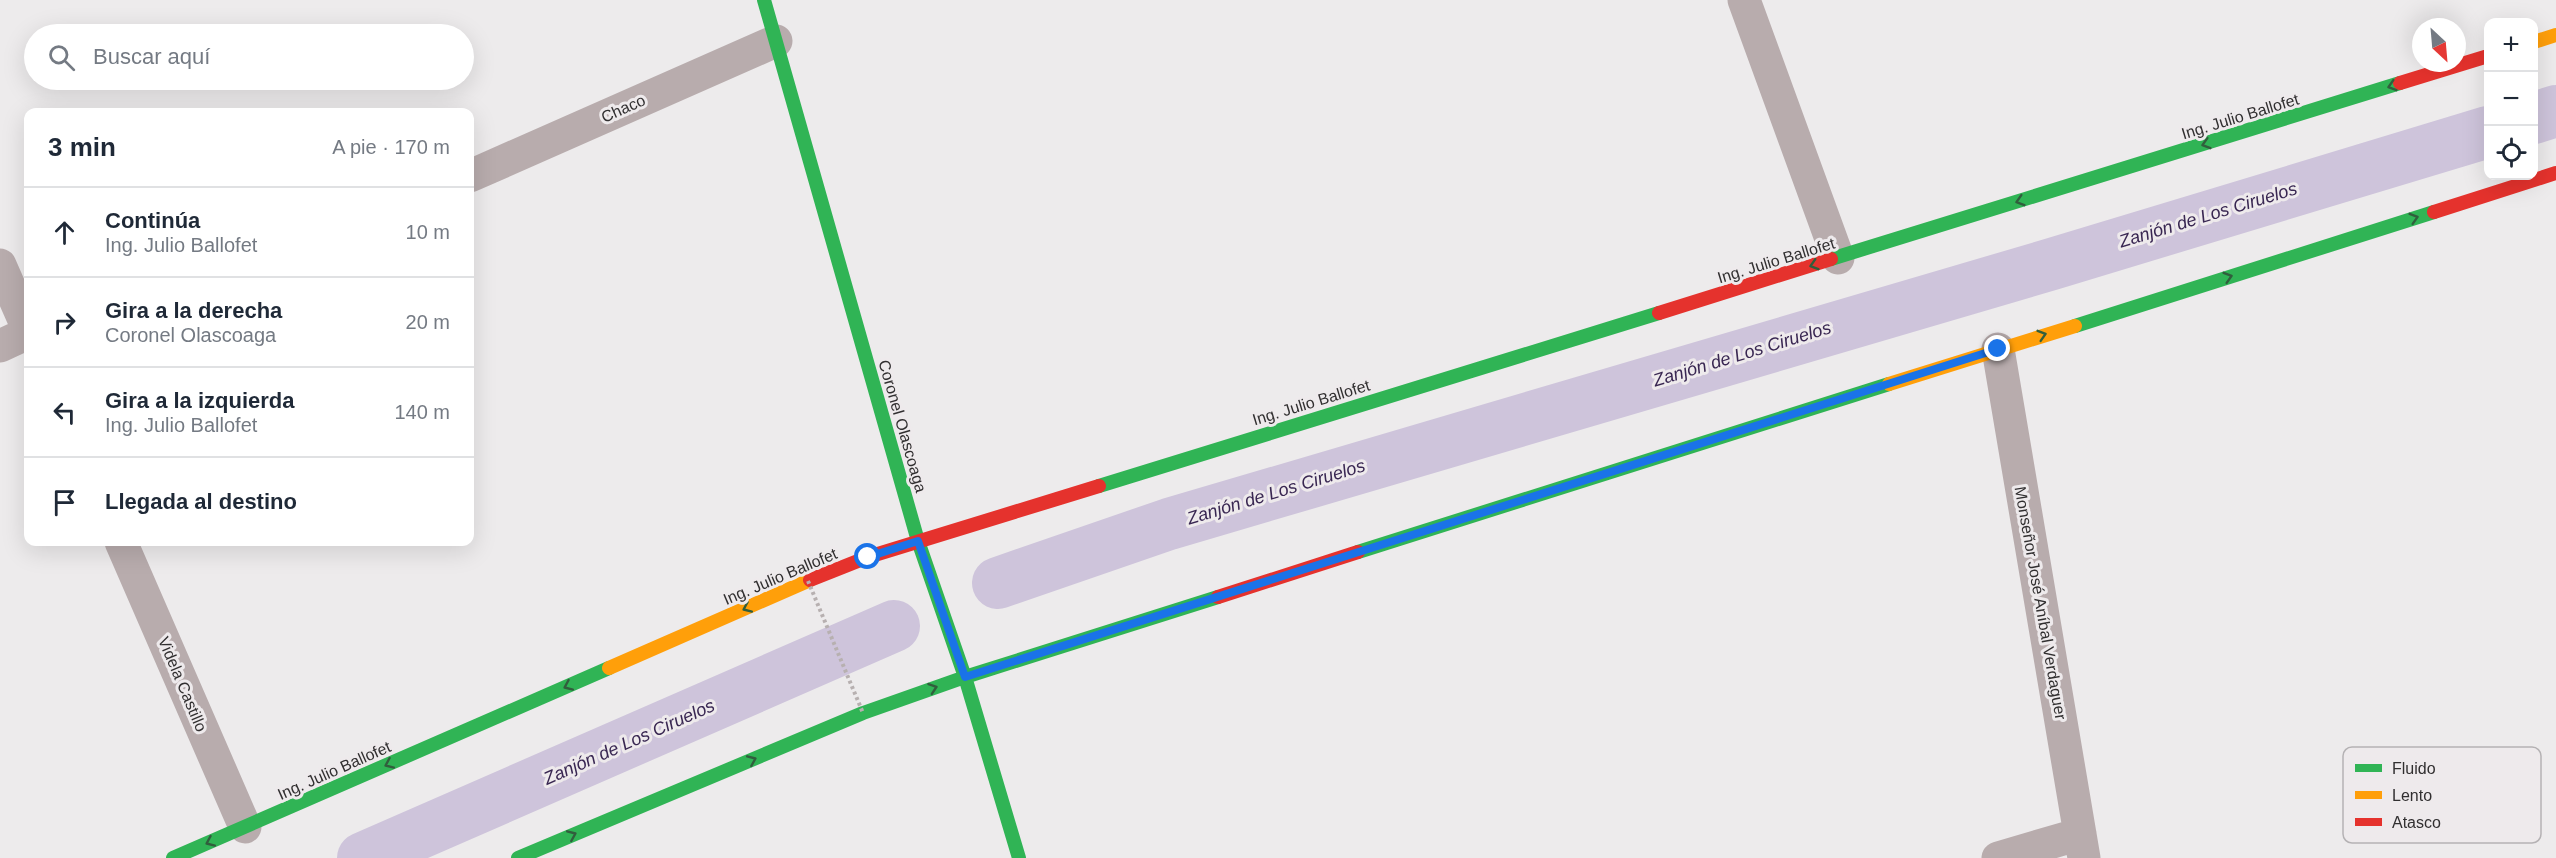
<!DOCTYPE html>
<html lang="es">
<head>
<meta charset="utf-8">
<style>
  :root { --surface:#fff; --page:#f2f2f3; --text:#1f2937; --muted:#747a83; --line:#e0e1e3 }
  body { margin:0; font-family:Arial,sans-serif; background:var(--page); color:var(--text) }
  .controls { position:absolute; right:18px; top:18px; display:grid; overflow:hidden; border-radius:12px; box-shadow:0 6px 24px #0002 }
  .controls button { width:54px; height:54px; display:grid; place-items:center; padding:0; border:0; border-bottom:2px solid var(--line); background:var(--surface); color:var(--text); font:30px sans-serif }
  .compass { position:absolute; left:2412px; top:18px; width:54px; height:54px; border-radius:50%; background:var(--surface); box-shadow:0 6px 24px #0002; rotate:154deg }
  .stop { position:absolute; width:18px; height:18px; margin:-14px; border:4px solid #1a73e8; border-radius:50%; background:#fff }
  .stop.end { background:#1a73e8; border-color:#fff; box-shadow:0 2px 6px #0008 }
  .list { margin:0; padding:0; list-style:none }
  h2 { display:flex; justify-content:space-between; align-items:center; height:78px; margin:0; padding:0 24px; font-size:26px }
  h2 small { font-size:20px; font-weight:400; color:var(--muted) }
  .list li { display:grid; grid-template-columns:39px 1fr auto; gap:18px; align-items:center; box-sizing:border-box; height:90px; padding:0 24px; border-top:2px solid var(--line) }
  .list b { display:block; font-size:22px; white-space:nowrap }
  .list p { margin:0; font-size:20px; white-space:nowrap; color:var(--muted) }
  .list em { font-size:20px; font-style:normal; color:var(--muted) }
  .icon { flex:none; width:33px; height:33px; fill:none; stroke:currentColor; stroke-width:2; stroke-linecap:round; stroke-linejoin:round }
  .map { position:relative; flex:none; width:2556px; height:858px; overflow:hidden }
  .search { position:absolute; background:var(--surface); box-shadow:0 6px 24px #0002; left:24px; top:24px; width:450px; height:66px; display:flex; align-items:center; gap:15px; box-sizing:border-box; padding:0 21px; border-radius:33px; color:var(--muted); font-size:22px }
  .panel { position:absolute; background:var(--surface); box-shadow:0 6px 24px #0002; left:24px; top:108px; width:450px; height:438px; border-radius:12px }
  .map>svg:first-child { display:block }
</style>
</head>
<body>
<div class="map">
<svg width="2556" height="858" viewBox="0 0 2556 858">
  <rect width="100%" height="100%" fill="#edebec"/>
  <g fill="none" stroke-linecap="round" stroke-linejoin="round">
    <path stroke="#cec4db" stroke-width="52" d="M 2534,118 L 2556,111
      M 998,583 L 1169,524 L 2052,264 L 2488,132
      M 363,858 L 894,626"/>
    <path stroke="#b8acad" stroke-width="33" d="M 1744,0 L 1838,258
      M 470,176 L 776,41
      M 0,265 L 28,329
      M 0,346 L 28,333
      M 1998,349 L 2084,858
      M 121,542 L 245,827
      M 1998,858 L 2080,834"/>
    <path stroke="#30b455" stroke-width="14" d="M 764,0 L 918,541 L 965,677 L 1019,858
      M 1831,259 L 2400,83
      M 2075,326 L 2434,212
      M 1099,486 L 1659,313
      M 1358,552 L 1889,384
      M 173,858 L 609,668
      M 518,858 L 863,713 L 965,677 L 1218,597"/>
    <path stroke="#ff9f0a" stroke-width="14" d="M 2534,42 L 2556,35
      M 1889,384 L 2075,326
      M 609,668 L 810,580"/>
    <path stroke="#e5322d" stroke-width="14" d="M 2400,83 L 2488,56
      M 2434,212 L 2556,173
      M 1659,313 L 1831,259
      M 810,580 L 868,557 L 1099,486
      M 1218,597 L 1358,552"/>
    <path stroke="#b7b0b0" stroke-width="4" stroke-dasharray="3 3" stroke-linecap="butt" d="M 808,581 L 863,713"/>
  </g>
  <defs><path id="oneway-chevron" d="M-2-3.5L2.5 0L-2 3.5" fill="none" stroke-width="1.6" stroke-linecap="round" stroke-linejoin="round" transform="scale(1.5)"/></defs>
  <g stroke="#315e3d">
    <use href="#oneway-chevron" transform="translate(2392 86) rotate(163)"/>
    <use href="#oneway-chevron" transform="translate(2206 144) rotate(163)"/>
    <use href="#oneway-chevron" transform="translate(2020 201) rotate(163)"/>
    <use href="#oneway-chevron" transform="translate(2414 218) rotate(-17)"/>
    <use href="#oneway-chevron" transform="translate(1814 265) rotate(163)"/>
    <use href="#oneway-chevron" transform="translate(2228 277) rotate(-17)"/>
    <use href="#oneway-chevron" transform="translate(2042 335) rotate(-17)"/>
    <use href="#oneway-chevron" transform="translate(747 608) rotate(156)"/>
    <use href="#oneway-chevron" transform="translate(568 686) rotate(156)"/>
    <use href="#oneway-chevron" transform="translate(933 688) rotate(-19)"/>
    <use href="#oneway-chevron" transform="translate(752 760) rotate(-23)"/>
    <use href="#oneway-chevron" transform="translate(389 764) rotate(156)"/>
    <use href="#oneway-chevron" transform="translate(572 835) rotate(-23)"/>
    <use href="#oneway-chevron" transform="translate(210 842) rotate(156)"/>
  </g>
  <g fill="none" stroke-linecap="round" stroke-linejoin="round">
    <path stroke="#1a73e8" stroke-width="8" d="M 868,557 L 918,541 L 965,677 L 1998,349"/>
  </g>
  <g text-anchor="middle" stroke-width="6" stroke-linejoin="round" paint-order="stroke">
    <g font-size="16" fill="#312f30" stroke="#eeeaec">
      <text transform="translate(623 108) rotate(-24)" y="6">Chaco</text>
      <text transform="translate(2240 116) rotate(-17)" y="6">Ing. Julio Ballofet</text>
      <text transform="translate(1776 260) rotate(-17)" y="6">Ing. Julio Ballofet</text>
      <text transform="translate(1311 402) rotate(-17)" y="6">Ing. Julio Ballofet</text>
      <text transform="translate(903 426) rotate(74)" y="6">Coronel Olascoaga</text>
      <text transform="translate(780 576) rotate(-23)" y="6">Ing. Julio Ballofet</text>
      <text transform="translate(2041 603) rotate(80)" y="6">Monseñor José Aníbal Verdaguer</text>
      <text transform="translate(183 684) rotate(67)" y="6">Videla Castillo</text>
      <text transform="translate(334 770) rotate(-24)" y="6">Ing. Julio Ballofet</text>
    </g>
    <g font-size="18" font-style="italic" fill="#392752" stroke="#eeeaec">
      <text transform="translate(2208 215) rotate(-17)" y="6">Zanjón de Los Ciruelos</text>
      <text transform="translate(1742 354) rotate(-17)" y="6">Zanjón de Los Ciruelos</text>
      <text transform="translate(1276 492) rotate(-17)" y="6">Zanjón de Los Ciruelos</text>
      <text transform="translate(629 742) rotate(-24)" y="6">Zanjón de Los Ciruelos</text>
    </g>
  </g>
  <rect x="2343" y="747" width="198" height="96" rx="9" fill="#eeeaec" stroke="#b5b2b4" stroke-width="1.5"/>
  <rect x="2355" y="764" width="27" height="8" fill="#30b455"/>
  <rect x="2355" y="791" width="27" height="8" fill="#ff9f0a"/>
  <rect x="2355" y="818" width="27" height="8" fill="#e5322d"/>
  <g font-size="16" fill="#312f30">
    <text x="2392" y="774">Fluido</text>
    <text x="2392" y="801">Lento</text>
    <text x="2392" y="828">Atasco</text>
  </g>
</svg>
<div class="controls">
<button>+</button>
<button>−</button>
<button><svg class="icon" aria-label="locate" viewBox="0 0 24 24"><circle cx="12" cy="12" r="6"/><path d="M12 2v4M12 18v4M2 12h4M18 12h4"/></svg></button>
</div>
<svg class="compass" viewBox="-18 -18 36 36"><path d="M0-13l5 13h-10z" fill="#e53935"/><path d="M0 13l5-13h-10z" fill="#747a83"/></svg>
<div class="stop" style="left:868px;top:557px"></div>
<div class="stop end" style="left:1998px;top:349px"></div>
<div class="search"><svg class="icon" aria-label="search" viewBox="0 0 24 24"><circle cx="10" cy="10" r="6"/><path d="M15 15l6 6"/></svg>Buscar aquí</div>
<section class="panel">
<h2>3 min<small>A pie · 170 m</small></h2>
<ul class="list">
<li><svg class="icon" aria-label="ahead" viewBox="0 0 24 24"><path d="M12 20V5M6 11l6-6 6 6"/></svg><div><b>Continúa</b><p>Ing. Julio Ballofet</p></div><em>10 m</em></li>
<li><svg class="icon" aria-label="right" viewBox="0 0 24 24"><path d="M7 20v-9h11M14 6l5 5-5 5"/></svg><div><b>Gira a la derecha</b><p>Coronel Olascoaga</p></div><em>20 m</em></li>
<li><svg class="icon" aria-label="left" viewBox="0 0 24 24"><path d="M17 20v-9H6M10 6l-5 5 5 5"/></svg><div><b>Gira a la izquierda</b><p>Ing. Julio Ballofet</p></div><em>140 m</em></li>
<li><svg class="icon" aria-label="arrive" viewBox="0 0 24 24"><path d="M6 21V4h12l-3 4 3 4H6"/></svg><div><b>Llegada al destino</b></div></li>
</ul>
</section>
</div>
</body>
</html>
